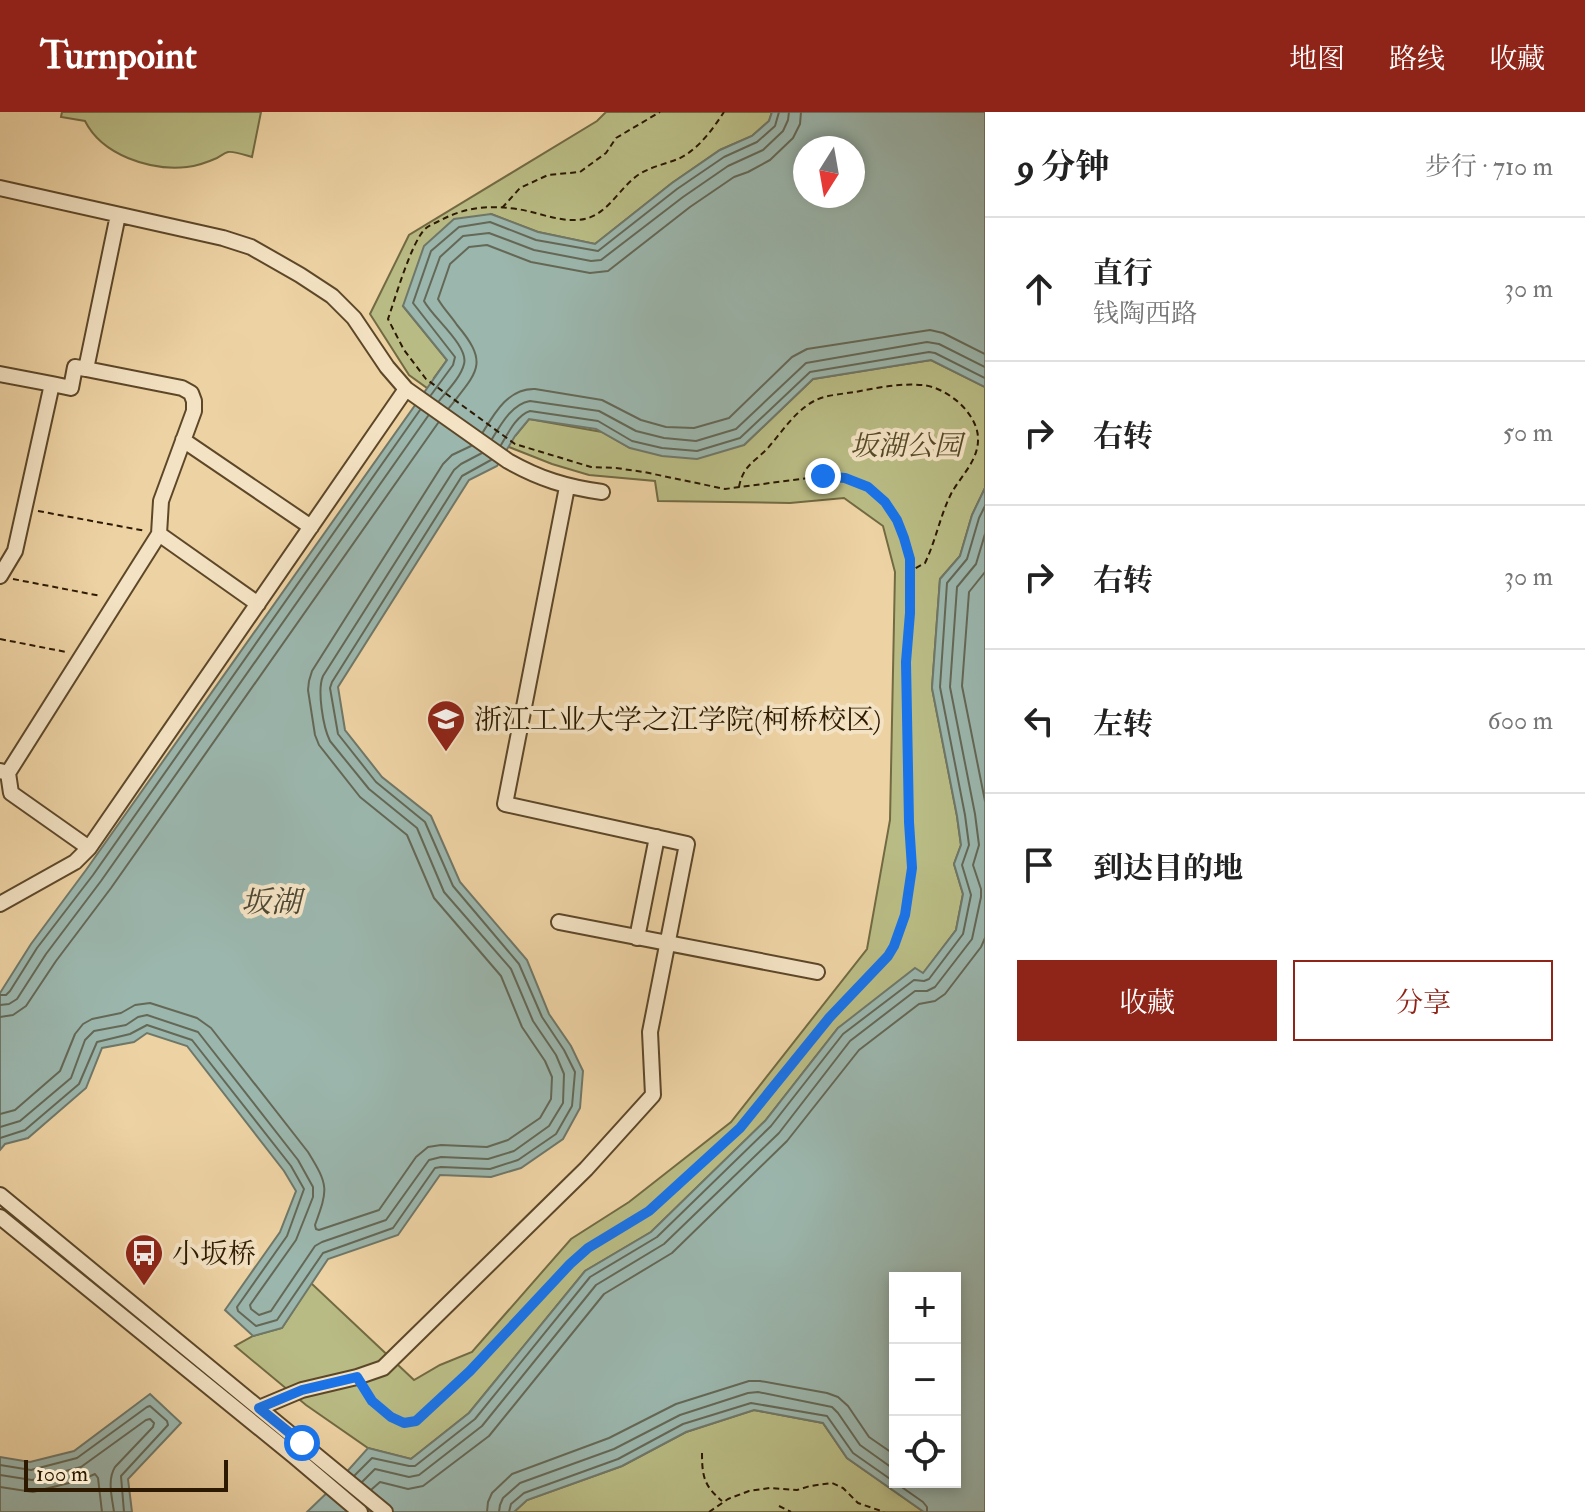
<!DOCTYPE html>
<html lang="zh">
<head>
<meta charset="utf-8">
<style>
  :root { --surface:#fff; --page:#f6f6f6; --text:#222; --muted:#767676; --line:#e0e0e0; --accent:#8f2418 }
  body { margin:0; font-family:"IM FELL Double Pica","Noto Serif SC",serif; background:var(--page); color:var(--text) }
  .controls { position:absolute; right:24px; bottom:24px; display:grid; overflow:hidden; border-radius:0px; box-shadow:0 4px 12px #0003 }
  .controls button { width:72px; height:72px; display:grid; place-items:center; padding:0; border:0; border-bottom:2px solid var(--line); background:var(--surface); color:var(--text); font:40px sans-serif }
  .compass { position:absolute; left:793px; top:24px; width:72px; height:72px; border-radius:50%; background:var(--surface); box-shadow:0 4px 12px #0003; rotate:191deg }
  .scale { position:absolute; left:24px; bottom:20px; width:204px; box-sizing:border-box; padding-left:8px; border:4px solid #2c1900; border-top:0; font-size:22px; line-height:28px; white-space:nowrap; color:#2c1900; -webkit-text-stroke:6px #f3e2c3; paint-order:stroke }
  .stop { position:absolute; width:24px; height:24px; margin:-18px; border:6px solid #1a73e8; border-radius:50%; background:#fff }
  .stop.end { background:#1a73e8; border-color:#fff; box-shadow:0 2px 8px #0008 }
  .list { margin:0; padding:0; list-style:none }
  h2 { display:flex; justify-content:space-between; align-items:center; height:104px; margin:0; padding:0 32px; font-size:34px }
  h2 small { font-size:26px; font-weight:400; color:var(--muted) }
  .list li { display:grid; grid-template-columns:52px 1fr auto; gap:24px; align-items:center; box-sizing:border-box; height:144px; padding:0 32px; border-top:2px solid var(--line) }
  .list b { display:block; font-size:30px; white-space:nowrap }
  .list p { margin:0; font-size:26px; white-space:nowrap; color:var(--muted) }
  .list em { font-size:26px; font-style:normal; color:var(--muted) }
  .actions { display:flex; gap:16px; padding:24px 32px }
  .actions a { flex:1; padding:18px 0; border:2px solid var(--accent); border-radius:0px; text-align:center; font-size:28px; color:var(--accent) }
  .actions .main { background:var(--accent); color:#fff }
  .icon { flex:none; width:44px; height:44px; fill:none; stroke:currentColor; stroke-width:2; stroke-linecap:round; stroke-linejoin:round }
  .map { position:relative; flex:none; width:985px; height:1400px; overflow:hidden }
  header { display:flex; align-items:center; gap:48px; box-sizing:border-box; height:112px; padding:0 40px; background:var(--accent); color:#fff }
  header strong { font-size:38px }
  nav { display:flex; gap:44px; margin-inline-start:auto; font-size:28px }
  main { display:flex }
  aside { flex:1; background:var(--surface) }
  .map>svg:first-child { display:block }
</style>
</head>
<body>
<header>
<strong>Turnpoint</strong>
<nav><a>地图</a><a>路线</a><a>收藏</a></nav>
</header>
<main>
<div class="map">
<svg width="985" height="1400" viewBox="0 0 985 1400">
  <rect width="100%" height="100%" fill="#edd2a3"/>
  <filter id="stains"><feTurbulence type="fractalNoise" baseFrequency=".0025" numOctaves="4"/><feColorMatrix values="0 0 0 0 .2 0 0 0 0 .09 0 0 0 0 .02 0 0 0 .5 -.17"/></filter>
  <radialGradient id="worn" r=".72"><stop offset=".6" stop-color="#630" stop-opacity="0"/><stop offset="1" stop-color="#630" stop-opacity=".3"/></radialGradient>
  <path fill="#b9bb84" stroke="#726a42" stroke-width="2" d="M 62,0 L 261,0 L 252,45 C 245,43 234,39 228,40 C 224,41 221,44 217,46 C 208,50 197,54 187,55 C 150,59 102,43 85,9 L 61,5 Z
    M 606,0 L 772,0 L 769,9 L 752,24 L 720,38 L 672,71 L 595,132 L 538,120 L 491,102 L 403,194 L 447,248 L 434,266 L 516,323 L 529,307 L 602,320 L 630,336 L 744,333 L 813,267 L 931,248 L 985,275 L 985,376 L 972,403 L 960,444 L 940,467 L 932,576 L 957,704 L 961,733 L 954,752 L 963,782 L 956,818 L 923,862 L 838,916 L 765,1009 L 651,1120 L 585,1159 L 469,1301 L 411,1347 L 368,1336 L 306,1293 L 235,1234 L 253,1224 L 282,1216 L 311,1171 L 414,1268 L 440,1253 L 472,1240 L 571,1127 L 629,1090 L 731,1010 L 867,837 L 890,708 L 895,460 L 883,414 L 844,386 L 790,391 L 658,389 L 655,369 L 589,363 L 552,352 L 509,335 L 409,263 L 370,202 L 409,123 L 597,9 Z
    M 754,1298 L 823,1311 L 847,1346 L 924,1400 L 514,1400 L 527,1388 L 622,1354 L 686,1320 Z"/>
  <path fill="#9bb6ad" stroke="#6f7768" stroke-width="2" fill-rule="evenodd" d="M 772,0 L 985,0 L 985,275 L 931,248 L 813,267 L 744,333 L 697,347 L 662,344 L 630,336 L 596,317 L 529,307 L 515,324 L 497,354 L 469,368 L 338,575 L 345,618 L 382,665 L 431,704 L 460,770 L 527,848 L 549,902 L 571,934 L 583,959 L 580,996 L 563,1027 L 521,1056 L 491,1065 L 440,1063 L 398,1123 L 328,1147 L 282,1216 L 253,1224 L 225,1198 L 280,1120 L 296,1079 L 284,1059 L 187,934 L 147,921 L 134,930 L 102,936 L 86,976 L 28,1026 L 5,1032 L 0,1038 L 0,881 L 31,832 L 86,758 L 447,248 L 403,194 L 424,134 L 454,107 L 491,102 L 538,120 L 595,132 L 672,71 L 720,38 L 752,24 L 769,9 ZM 805,36 L 853,36 L 853,84 L 805,84 Z
    M 985,376 L 985,1400 L 924,1400 L 847,1346 L 823,1311 L 754,1298 L 686,1320 L 622,1354 L 527,1388 L 514,1400 L 307,1400 L 335,1373 L 368,1336 L 411,1347 L 469,1301 L 585,1159 L 651,1120 L 765,1009 L 838,916 L 915,856 L 923,861 L 956,818 L 963,782 L 954,752 L 961,733 L 957,704 L 932,576 L 940,467 L 960,444 L 972,403 ZM 895,1166 L 955,1166 L 955,1370 L 895,1370 Z
    M 150,1282 L 181,1311 L 128,1367 L 132,1400 L 0,1400 L 0,1345 L 30,1350 L 74,1339 Z"/>
  <g fill="none" stroke-linecap="round" stroke-linejoin="round">
    <path stroke="#646856" stroke-width="2" d="M 431,283 L 453,253 L 455,245 L 413,191 L 431,139 L 459,115 L 490,110 L 536,128 L 598,139 L 677,77 L 724,45 L 757,30 L 775,14 L 779,0
      M 439,289 C 447,279 461,265 464,252 C 469,234 433,206 424,189 L 440,145 L 463,124 L 489,121 L 534,138 L 591,149 L 601,148 L 683,85 L 728,54 L 763,38 L 783,19 L 788,8 L 789,0
      M 449,296 C 477,260 490,252 457,213 C 451,204 443,196 438,187 L 450,152 L 469,135 L 487,133 L 531,150 L 590,161 L 608,159 L 690,95 L 734,65 L 748,60 L 770,48 L 793,26 L 800,12 L 801,0
      M 483,320 C 495,300 509,276 535,277 L 602,288 L 641,308 L 666,315 L 694,316 L 729,306 L 792,245 L 807,237 L 930,218 L 943,221 L 985,242
      M 492,327 C 501,312 512,292 530,289 L 599,299 L 636,319 L 664,326 L 696,329 L 736,317 L 806,251 L 927,230 L 939,232 L 985,255
      M 501,333 C 508,321 517,303 530,299 L 598,309 L 632,329 L 662,336 L 697,339 L 740,326 L 810,260 L 929,240 L 935,241 L 985,266
      M 985,460 L 969,480 L 962,574 L 985,689
      M 0,883 L 6,883 L 10,879 L 37,836 L 93,763 L 420,298
      M 0,893 L 9,892 L 17,887 L 46,842 L 101,769 L 428,304
      M 0,905 L 13,903 L 26,894 L 56,849 L 111,776 L 438,311
      M 0,1002 L 15,998 L 60,959 L 75,922 L 83,912 L 92,907 L 121,901 L 135,893 L 150,891 L 197,906 L 211,916 L 308,1040 C 329,1074 328,1077 315,1113 L 316,1117 L 319,1118 L 379,1098 L 416,1045 L 428,1035 L 441,1033 L 487,1035 L 508,1028 L 540,1006 L 551,987 L 552,965 L 545,949 L 522,915 L 501,864 L 434,786 L 407,723 L 360,685 L 319,633 L 315,623 L 308,578 L 309,569 L 312,559 L 443,352 L 452,343 L 471,334
      M 0,1015 L 20,1009 L 71,966 L 85,928 L 94,919 L 126,913 L 138,905 L 147,903 L 198,920 L 298,1048 L 313,1075 L 313,1085 L 296,1128 L 250,1193 L 251,1197 L 259,1203 L 271,1199 L 315,1134 L 322,1130 L 386,1108 L 429,1048 L 441,1045 L 488,1047 L 514,1039 L 549,1014 L 563,991 L 564,962 L 556,943 L 533,909 L 511,857 L 444,780 L 417,716 L 369,677 L 330,629 C 323,615 317,578 323,564 L 454,358 L 461,352 L 482,341
      M 0,1026 L 25,1018 L 79,972 L 97,930 L 130,922 L 147,913 L 192,928 L 291,1054 L 304,1077 L 287,1124 L 237,1195 L 238,1199 L 256,1214 L 277,1208 L 323,1141 L 393,1116 L 435,1056 L 441,1055 L 490,1057 L 518,1048 L 556,1022 L 572,994 L 575,960 L 564,938 L 542,905 L 519,852 L 453,774 L 425,710 L 376,670 L 338,622 L 330,576 L 332,570 L 462,364 L 491,348
      M 0,1353 L 31,1358 L 77,1346 L 147,1295 L 150,1294 L 167,1309 L 168,1313 L 121,1364 L 124,1400
      M 0,1363 L 32,1368 L 81,1355 L 146,1308 L 150,1307 L 154,1311 L 153,1315 L 115,1355 C 107,1368 112,1385 114,1400
      M 355,1363 L 372,1346 L 409,1354 L 415,1354 L 475,1307 L 590,1165 L 657,1125 L 771,1014 L 843,922 L 914,868 L 924,869 L 929,867 L 963,822 L 971,783 L 962,753 L 969,733 L 965,703 L 940,575 L 947,471 L 967,447 L 979,406 L 985,394
      M 362,1370 L 375,1357 L 409,1365 L 419,1363 L 482,1314 L 596,1173 L 664,1132 L 779,1021 L 850,929 L 915,879 L 927,879 L 935,875 L 972,827 L 981,785 L 981,777 L 973,753 L 979,733 L 975,702 L 950,575 L 957,475 L 976,452 L 985,422
      M 0,1375 L 33,1380 L 81,1368 L 95,1362 L 98,1366 L 102,1400
      M 372,1377 L 380,1370 L 408,1377 L 423,1374 L 489,1324 L 604,1182 L 672,1141 L 787,1029 L 859,938 L 919,892 L 935,889 L 945,882 L 981,835 L 985,826
      M 487,1400 L 488,1390 L 492,1381 L 512,1362 L 609,1326 L 676,1292 L 749,1269 L 760,1269 L 827,1281 L 838,1285 L 848,1294 L 869,1325 L 895,1343
      M 499,1400 L 500,1393 L 503,1386 L 520,1371 L 614,1337 L 680,1303 L 748,1281 L 758,1280 L 832,1295 L 838,1301 L 860,1333 L 895,1358
      M 509,1400 L 511,1392 L 524,1381 L 618,1347 L 683,1312 L 751,1291 L 827,1304 L 853,1341 L 923,1390 L 927,1395 L 927,1400"/>
    <defs>
      <path id="minor" d="M 0,76 L 223,126 L 251,135 L 300,163 L 332,184 L 354,206 L 387,255 L 406,277 L 508,349 C 540,367 566,375 602,380
        M 0,262 L 52,272 L 15,439 L 0,464
        M 52,272 L 71,276 L 75,255 L 86,257 L 118,103
        M 183,328 L 311,415
        M 159,422 L 258,492
        M 0,659 L 8,661 L 159,422 L 161,389 L 194,299 L 194,289 L 191,281 L 182,276 L 86,257
        M 8,661 L 11,681 L 89,736
        M 0,792 L 75,750 L 89,736 L 406,277
        M 559,810 L 817,860
        M 637,826 L 657,725
        M 0,1083 L 385,1400
        M 0,1105 L 294,1344 L 360,1400
        M 259,1296 L 302,1278 L 357,1265 L 383,1256 L 586,1057 L 653,983 L 650,920 L 687,732 L 505,692 L 567,375"/>
    </defs>
    <use href="#minor" stroke="#5c4729" stroke-width="18"/>
    <path stroke="#2c1900" stroke-width="2" stroke-dasharray="6 4" stroke-linecap="butt" d="M 502,96 L 520,76 L 548,63 L 580,60 L 606,41 L 616,26 L 660,0
      M 739,375 C 743,354 753,351 767,337 C 782,320 794,300 814,289 C 825,283 842,282 855,280 C 877,276 899,271 922,273 C 947,275 979,302 978,328 C 978,349 960,365 951,382 C 940,404 936,428 925,451 L 912,458
      M 38,399 L 146,419
      M 13,467 L 101,484
      M 0,527 L 66,540
      M 364,1276 L 372,1289 L 391,1305 L 404,1311 L 416,1309 L 470,1259 L 570,1152 L 588,1136 L 649,1099 L 740,1016 L 829,906 L 888,844 L 894,834 L 905,803 L 912,756 L 909,710 L 906,550 L 911,469 L 910,447 L 904,426 L 897,408 L 885,390 L 868,375 L 845,366 L 823,364 L 725,377 L 644,360 L 616,356 L 591,355 L 515,332 L 426,267 L 404,238 L 388,207 C 395,187 411,131 425,117 C 429,113 436,111 441,108 C 466,95 489,93 517,97 C 537,100 556,109 577,108 C 606,107 617,78 638,63 C 650,55 665,52 678,47 C 698,38 712,18 724,0
      M 702,1341 C 702,1364 704,1374 722,1389
      M 779,1394 L 791,1400
      M 709,1400 L 728,1387 L 749,1379 L 770,1376 L 797,1378 L 810,1374 L 832,1371 L 843,1376 L 858,1391 L 884,1400"/>
    <use href="#minor" stroke="#f3e2c3" stroke-width="14"/>
  </g>
  <g fill="none" stroke-linecap="round" stroke-linejoin="round">
    <path stroke="#1a73e8" stroke-width="10" d="M 302,1331 L 259,1296 L 302,1278 L 357,1265 L 372,1289 L 391,1305 L 404,1311 L 416,1309 L 470,1259 L 570,1152 L 588,1136 L 649,1099 L 740,1016 L 829,906 L 888,844 L 894,834 L 905,803 L 912,756 L 909,710 L 906,550 L 910,501 L 910,447 L 904,426 L 897,408 L 885,390 L 868,375 L 845,366 L 823,364"/>
  </g>
  <defs>
    <symbol id="university-pin" viewBox="-11 -11 22 30"><path d="M0 17L-7.5 6A9.5 9.5 0 1 1 7.5 6Z" fill="#8f2418" stroke="#f3e2c3"/><path d="M0-5L7-2L0 1L-7-2ZM-4 1L0 2.5L4 1V4Q0 6-4 4Z" fill="#fff"/></symbol>
    <symbol id="bus-pin" viewBox="-11 -11 22 30"><path d="M0 17L-7.5 6A9.5 9.5 0 1 1 7.5 6Z" fill="#8f2418" stroke="#f3e2c3"/><path d="M-5-6H5V4H4V6H2V4H-2V6H-4V4H-5ZM-3.5-4V0h7V-4ZM-3.5 1.2v1.5H-2V1.2ZM2 1.2v1.5H3.5V1.2Z" fill="#fff"/></symbol>
  </defs>
  <g fill-rule="evenodd">
    <use href="#university-pin" x="424" y="585" width="44" height="60"/>
    <use href="#bus-pin" x="122" y="1119" width="44" height="60"/>
  </g>
  <g text-anchor="middle" stroke-width="8" stroke-linejoin="round" paint-order="stroke">
    <g font-size="28" font-style="italic" fill="#564a28" stroke="#f3e2c3">
      <text x="906" y="343">坂湖公园</text>
    </g>
    <g font-size="28" fill="#2c1900" stroke="#f3e2c3" text-anchor="start">
      <text x="474" y="617">浙江工业大学之江学院(柯桥校区)</text>
      <text x="172" y="1151">小坂桥</text>
    </g>
    <g font-size="30" font-style="italic" fill="#4d4834" stroke="#f3e2c3">
      <text x="271" y="800">坂湖</text>
    </g>
  </g>
  <rect width="100%" height="100%" filter="url(#stains)"/>
  <rect width="100%" height="100%" fill="url(#worn)"/>
</svg>
<div class="controls">
<button>+</button>
<button>−</button>
<button><svg class="icon" aria-label="locate" viewBox="0 0 24 24"><circle cx="12" cy="12" r="6"/><path d="M12 2v4M12 18v4M2 12h4M18 12h4"/></svg></button>
</div>
<svg class="compass" viewBox="-18 -18 36 36"><path d="M0-13l5 13h-10z" fill="#e53935"/><path d="M0 13l5-13h-10z" fill="#767676"/></svg>
<div class="scale">100 m</div>
<div class="stop" style="left:302px;top:1331px"></div>
<div class="stop end" style="left:823px;top:364px"></div>
</div>
<aside>
<h2>9 分钟<small>步行 · 710 m</small></h2>
<ul class="list">
<li><svg class="icon" aria-label="ahead" viewBox="0 0 24 24"><path d="M12 20V5M6 11l6-6 6 6"/></svg><div><b>直行</b><p>钱陶西路</p></div><em>30 m</em></li>
<li><svg class="icon" aria-label="right" viewBox="0 0 24 24"><path d="M7 20v-9h11M14 6l5 5-5 5"/></svg><div><b>右转</b></div><em>50 m</em></li>
<li><svg class="icon" aria-label="right" viewBox="0 0 24 24"><path d="M7 20v-9h11M14 6l5 5-5 5"/></svg><div><b>右转</b></div><em>30 m</em></li>
<li><svg class="icon" aria-label="left" viewBox="0 0 24 24"><path d="M17 20v-9H6M10 6l-5 5 5 5"/></svg><div><b>左转</b></div><em>600 m</em></li>
<li><svg class="icon" aria-label="arrive" viewBox="0 0 24 24"><path d="M6 21V4h12l-3 4 3 4H6"/></svg><div><b>到达目的地</b></div></li>
</ul>
<div class="actions"><a class="main">收藏</a><a>分享</a></div>
</aside>
</main>
</body>
</html>
